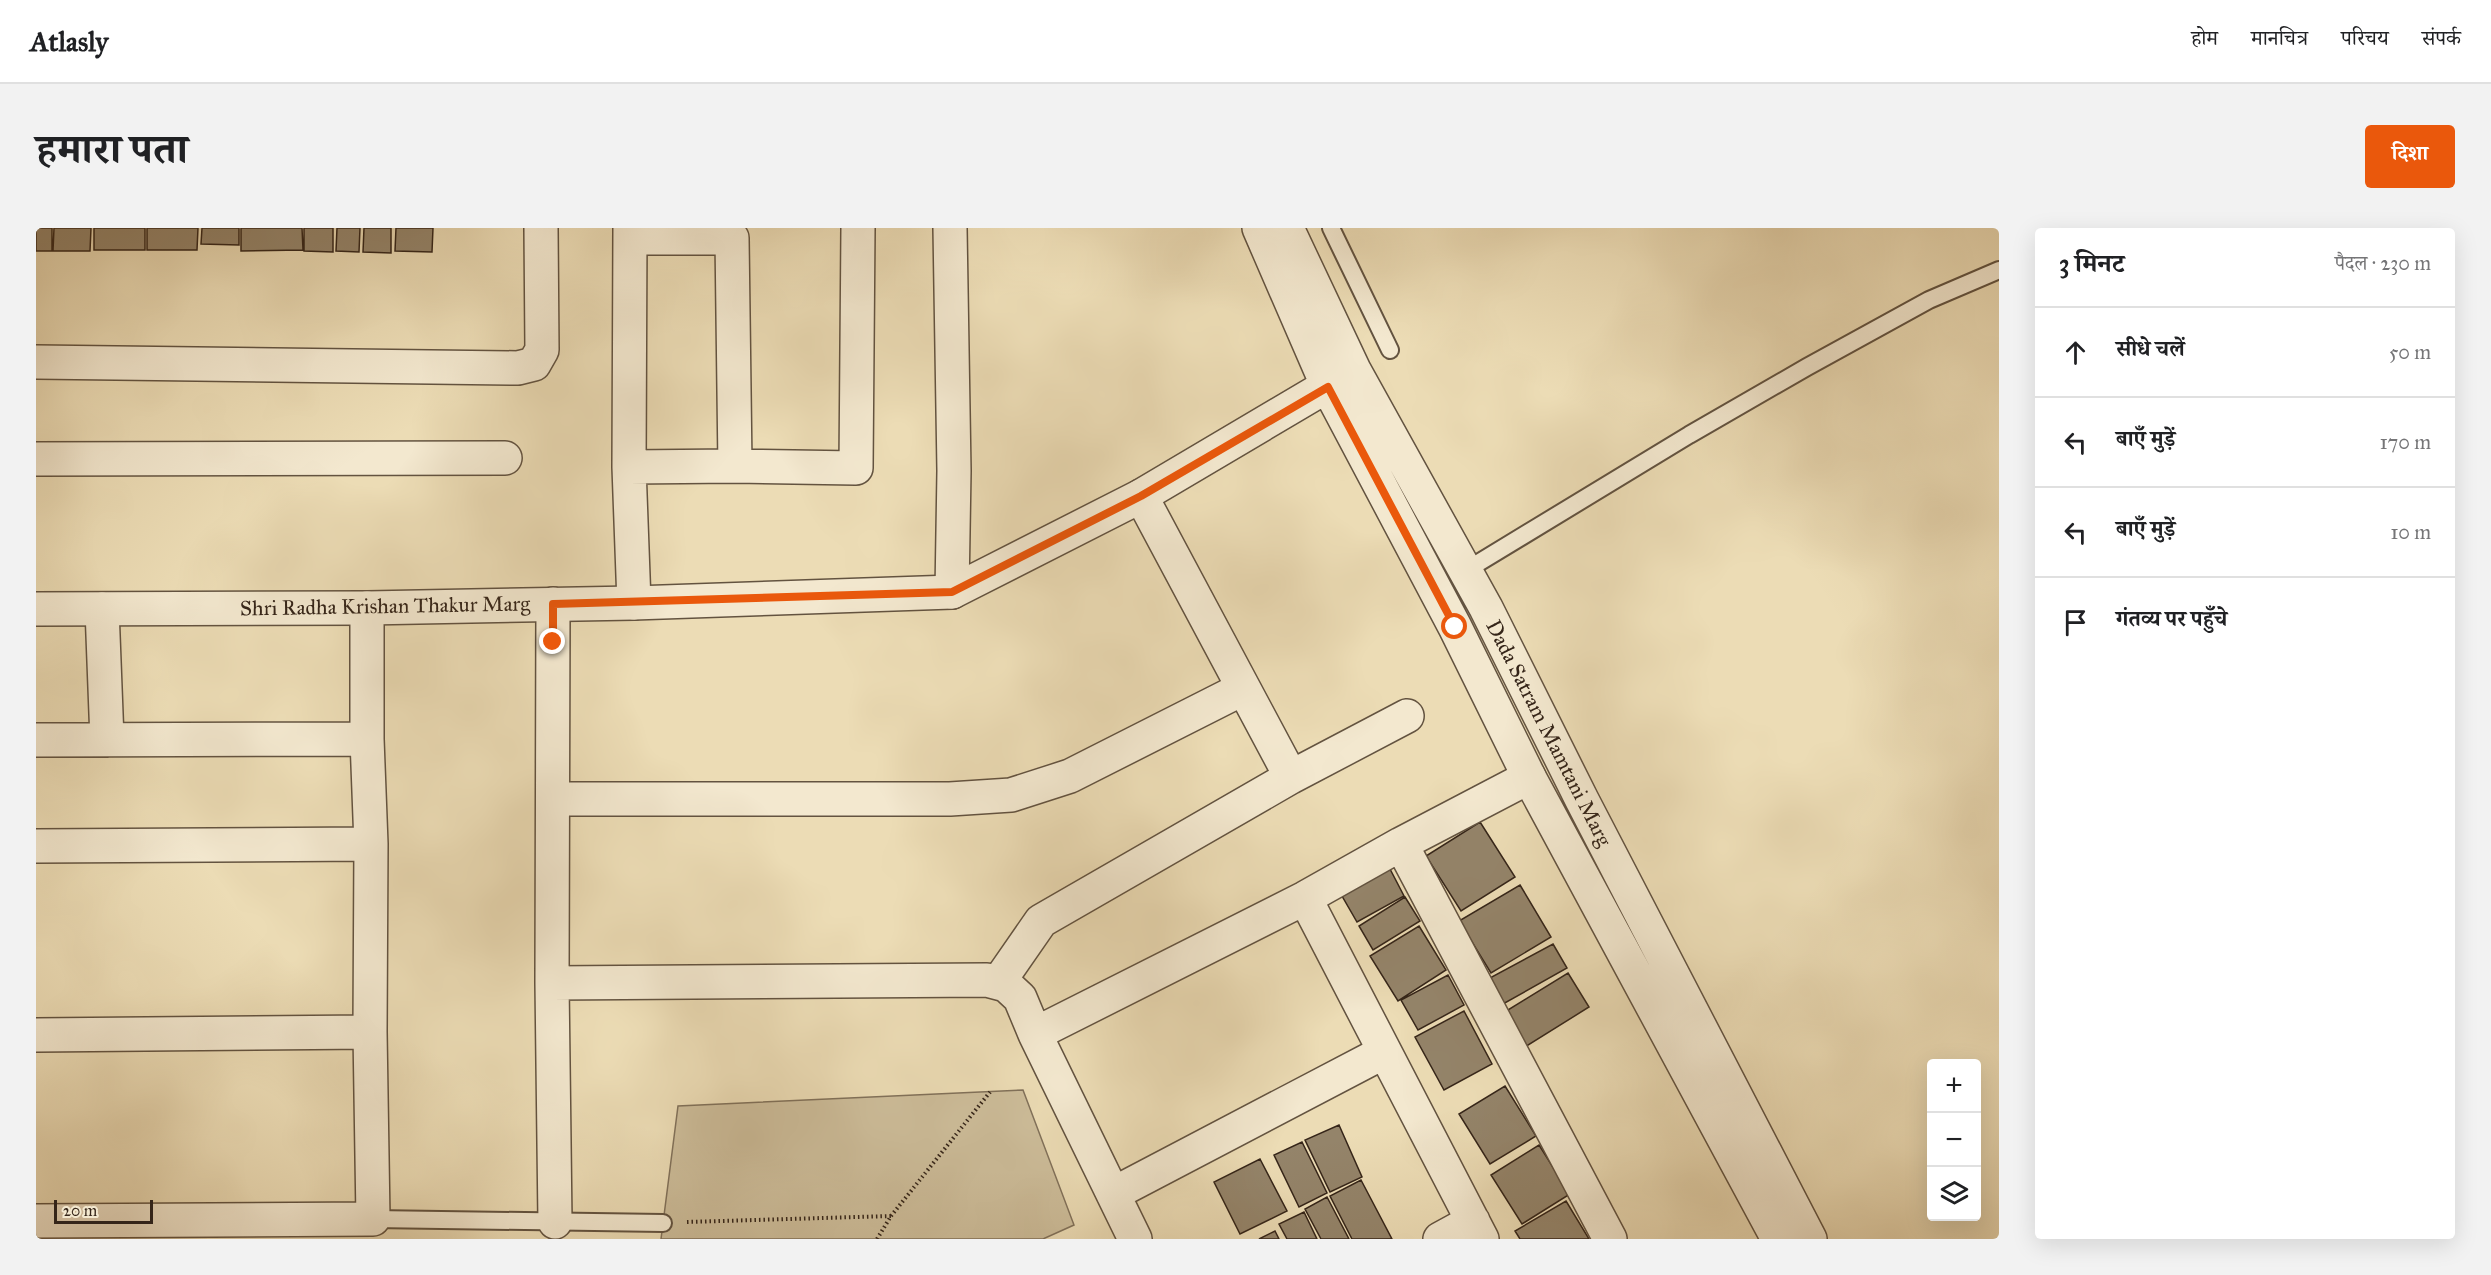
<!DOCTYPE html>
<html lang="hi">
<head>
<meta charset="utf-8">
<style>
  :root { --surface:#fff; --page:#f2f2f2; --text:#202124; --muted:#757577; --line:#e0e0e0; --accent:#ea580c }
  body { margin:0; font-family:"IM FELL Great Primer","Noto Serif Devanagari",serif; background:var(--page); color:var(--text) }
  .controls { position:absolute; right:18px; bottom:18px; display:grid; overflow:hidden; border-radius:6px; box-shadow:0 6px 24px #0002 }
  .controls button { width:54px; height:54px; display:grid; place-items:center; padding:0; border:0; border-bottom:2px solid var(--line); background:var(--surface); color:var(--text); font:30px sans-serif }
  .scale { position:absolute; left:18px; bottom:15px; width:99px; box-sizing:border-box; padding-left:6px; border:3px solid #352519; border-top:0; font-size:16px; line-height:21px; white-space:nowrap; color:#352519; -webkit-text-stroke:4px #f3e8cf; paint-order:stroke }
  .stop { position:absolute; width:18px; height:18px; margin:-14px; border:4px solid #ea580c; border-radius:50%; background:#fff }
  .stop.end { background:#ea580c; border-color:#fff; box-shadow:0 2px 6px #0008 }
  .list { margin:0; padding:0; list-style:none }
  h2 { display:flex; justify-content:space-between; align-items:center; height:78px; margin:0; padding:0 24px; font-size:26px }
  h2 small { font-size:20px; font-weight:400; color:var(--muted) }
  .list li { display:grid; grid-template-columns:39px 1fr auto; gap:18px; align-items:center; box-sizing:border-box; height:90px; padding:0 24px; border-top:2px solid var(--line) }
  .list b { display:block; font-size:22px; white-space:nowrap }
  .list em { font-size:20px; font-style:normal; color:var(--muted) }
  .icon { flex:none; width:33px; height:33px; fill:none; stroke:currentColor; stroke-width:2; stroke-linecap:round; stroke-linejoin:round }
  .map { position:relative; flex:none; width:1963px; height:1011px; overflow:hidden; border-radius:6px }
  header { display:flex; align-items:center; gap:36px; box-sizing:border-box; height:84px; padding:0 30px; background:var(--surface); border-bottom:2px solid var(--line) }
  header strong { font-size:28px }
  nav { display:flex; gap:33px; margin-inline-start:auto; font-size:21px }
  .intro { display:flex; align-items:center; justify-content:space-between; box-sizing:border-box; height:144px; padding:0 36px }
  h1 { margin:0; font-size:42px }
  .button { padding:15px 27px; border-radius:6px; background:var(--accent); color:#fff; font-size:21px; font-weight:700 }
  main { display:flex; gap:36px; padding:0 36px }
  aside { flex:1; background:var(--surface); border-radius:6px; box-shadow:0 6px 24px #0002 }
  .map>svg:first-child { display:block }
</style>
</head>
<body>
<header>
<strong>Atlasly</strong>
<nav><a>होम</a><a>मानचित्र</a><a>परिचय</a><a>संपर्क</a></nav>
</header>
<div class="intro"><h1>हमारा पता</h1><a class="button">दिशा</a></div>
<main>
<div class="map">
<svg width="1963" height="1011" viewBox="0 0 1963 1011">
  <rect width="100%" height="100%" fill="#ecdcb5"/>
  <filter id="stains"><feTurbulence type="fractalNoise" baseFrequency=".00333" numOctaves="4"/><feColorMatrix values="0 0 0 0 .2 0 0 0 0 .09 0 0 0 0 .02 0 0 0 .5 -.17"/></filter>
  <radialGradient id="worn" r=".72"><stop offset=".6" stop-color="#630" stop-opacity="0"/><stop offset="1" stop-color="#630" stop-opacity=".3"/></radialGradient>
  <path fill="#cdbd9a" stroke="#81715a" stroke-width="1.5" d="M 987,862 L 1038,997 L 1007,1011 L 625,1011 L 642,878 Z"/>
  <path fill="#94846a" stroke="#352519" stroke-width="1.5" d="M 0,0 L 16,0 L 16,23 L 0,23 Z
    M 18,0 L 55,0 L 54,23 L 17,23 Z
    M 58,0 L 109,0 L 109,22 L 58,22 Z
    M 111,0 L 162,0 L 161,22 L 111,22 Z
    M 166,0 L 203,0 L 203,17 L 165,16 Z
    M 205,0 L 266,0 L 267,22 L 205,23 Z
    M 268,0 L 297,0 L 297,24 L 268,23 Z
    M 301,0 L 324,0 L 323,24 L 300,23 Z
    M 328,0 L 355,0 L 355,25 L 327,24 Z
    M 360,0 L 397,0 L 396,24 L 359,23 Z
    M 1444,594 L 1479,649 L 1425,683 L 1390,628 Z
    M 1354,641 L 1368,668 L 1321,694 L 1306,668 Z
    M 1484,657 L 1515,709 L 1455,745 L 1423,693 Z
    M 1369,669 L 1384,693 L 1337,722 L 1323,698 Z
    M 1383,698 L 1410,742 L 1362,773 L 1334,728 Z
    M 1517,716 L 1531,740 L 1467,776 L 1452,751 Z
    M 1532,745 L 1553,779 L 1489,819 L 1467,785 Z
    M 1412,747 L 1428,777 L 1382,802 L 1365,772 Z
    M 1428,783 L 1456,836 L 1408,862 L 1379,809 Z
    M 1469,858 L 1500,908 L 1454,936 L 1423,886 Z
    M 1303,897 L 1326,949 L 1294,964 L 1269,912 Z
    M 1266,914 L 1291,965 L 1263,979 L 1238,927 Z
    M 1503,917 L 1534,966 L 1486,996 L 1455,947 Z
    M 1224,931 L 1251,983 L 1204,1006 L 1178,954 Z
    M 1325,952 L 1356,1011 L 1316,1011 L 1294,968 Z
    M 1291,969 L 1313,1011 L 1285,1011 L 1269,981 Z
    M 1530,973 L 1553,1011 L 1484,1011 L 1479,1003 Z
    M 1268,984 L 1281,1011 L 1251,1011 L 1243,996 Z
    M 1239,1003 L 1243,1011 L 1223,1011 Z"/>
  <g fill="none" stroke-linecap="round" stroke-linejoin="round">
    <defs>
      <path id="service" d="M 1295,0 L 1354,122
        M 1429,343 L 1653,207 L 1771,139 L 1893,72 L 1963,42
        M 337,991 L 627,995"/>
      <path id="minor" d="M 594,0 L 593,239 L 598,375
        M 914,0 L 918,243 L 916,364
        M 595,10 L 696,10 L 699,238
        M 0,134 L 482,140 L 498,136 L 506,122 L 505,0
        M 0,231 L 469,230
        M 593,239 L 699,238 L 820,240 L 822,0
        M 1105,268 L 1255,549
        M 517,376 L 516,755 L 519,994
        M 66,381 L 71,512
        M 0,512 L 331,511
        M 517,571 L 914,571 L 975,567 L 1034,548 L 1206,461
        M 1365,616 L 1574,1011
        M 0,618 L 335,616 L 331,511 L 331,380
        M 1269,670 L 1446,1011
        M 516,755 L 951,752 L 970,757 L 984,770 L 999,806
        M 962,755 L 1005,693 L 1255,549 L 1371,488
        M 0,807 L 334,804
        M 1077,966 L 1348,824
        M 0,993 L 337,991 L 334,804 L 335,616
        M 1099,1011 L 999,806 L 1269,670 L 1365,616 L 1493,549
        M 1404,1011 L 1437,993"/>
      <path id="tertiary" d="M 1223,0 L 1292,159 L 1419,399 L 1493,549 L 1742,1011
        M 1251,0 L 1318,142 L 1450,380 L 1546,572 L 1774,1011
        M 0,381 L 331,380 L 598,375 L 916,364 L 1105,268 L 1318,142"/>
    </defs>
    <use href="#service" stroke="#635340" stroke-width="20"/>
    <use href="#minor" stroke="#635340" stroke-width="36"/>
    <use href="#tertiary" stroke="#635340" stroke-width="36"/>
    <path stroke="#352519" stroke-width="4" stroke-dasharray="1.5 3" stroke-linecap="butt" d="M 855,988 L 954,864
      M 651,994 L 855,988 L 841,1011"/>
    <use href="#service" stroke="#f3e8cf" stroke-width="16"/>
    <use href="#minor" stroke="#f3e8cf" stroke-width="33"/>
    <use href="#tertiary" stroke="#f3e8cf" stroke-width="33"/>
  </g>
  <g fill="none" stroke-linecap="round" stroke-linejoin="round">
    <path stroke="#ea580c" stroke-width="8" d="M 517,414 L 517,376 L 916,364 L 1105,268 L 1292,159 L 1419,399"/>
  </g>
  <g text-anchor="middle" stroke-width="5" stroke-linejoin="round" paint-order="stroke">
    <g font-size="21" fill="#352519" stroke="#f3e8cf">
      <text transform="translate(349 378) rotate(-1)" y="7">Shri Radha Krishan Thakur Marg</text>
      <text transform="translate(1513 505) rotate(63)" y="7">Dada Satram Mamtani Marg</text>
    </g>
  </g>
  <rect width="100%" height="100%" filter="url(#stains)"/>
  <rect width="100%" height="100%" fill="url(#worn)"/>
</svg>
<div class="controls">
<button>+</button>
<button>−</button>
<button><svg class="icon" aria-label="layers" viewBox="0 0 24 24"><path d="M12 4l9 5-9 5-9-5zM3 14l9 5 9-5"/></svg></button>
</div>
<div class="scale">20 m</div>
<div class="stop" style="left:1419px;top:399px"></div>
<div class="stop end" style="left:517px;top:414px"></div>
</div>
<aside>
<h2>3 मिनट<small>पैदल · 230 m</small></h2>
<ul class="list">
<li><svg class="icon" aria-label="ahead" viewBox="0 0 24 24"><path d="M12 20V5M6 11l6-6 6 6"/></svg><div><b>सीधे चलें</b></div><em>50 m</em></li>
<li><svg class="icon" aria-label="left" viewBox="0 0 24 24"><path d="M17 20v-9H6M10 6l-5 5 5 5"/></svg><div><b>बाएँ मुड़ें</b></div><em>170 m</em></li>
<li><svg class="icon" aria-label="left" viewBox="0 0 24 24"><path d="M17 20v-9H6M10 6l-5 5 5 5"/></svg><div><b>बाएँ मुड़ें</b></div><em>10 m</em></li>
<li><svg class="icon" aria-label="arrive" viewBox="0 0 24 24"><path d="M6 21V4h12l-3 4 3 4H6"/></svg><div><b>गंतव्य पर पहुँचे</b></div></li>
</ul>
</aside>
</main>
</body>
</html>
